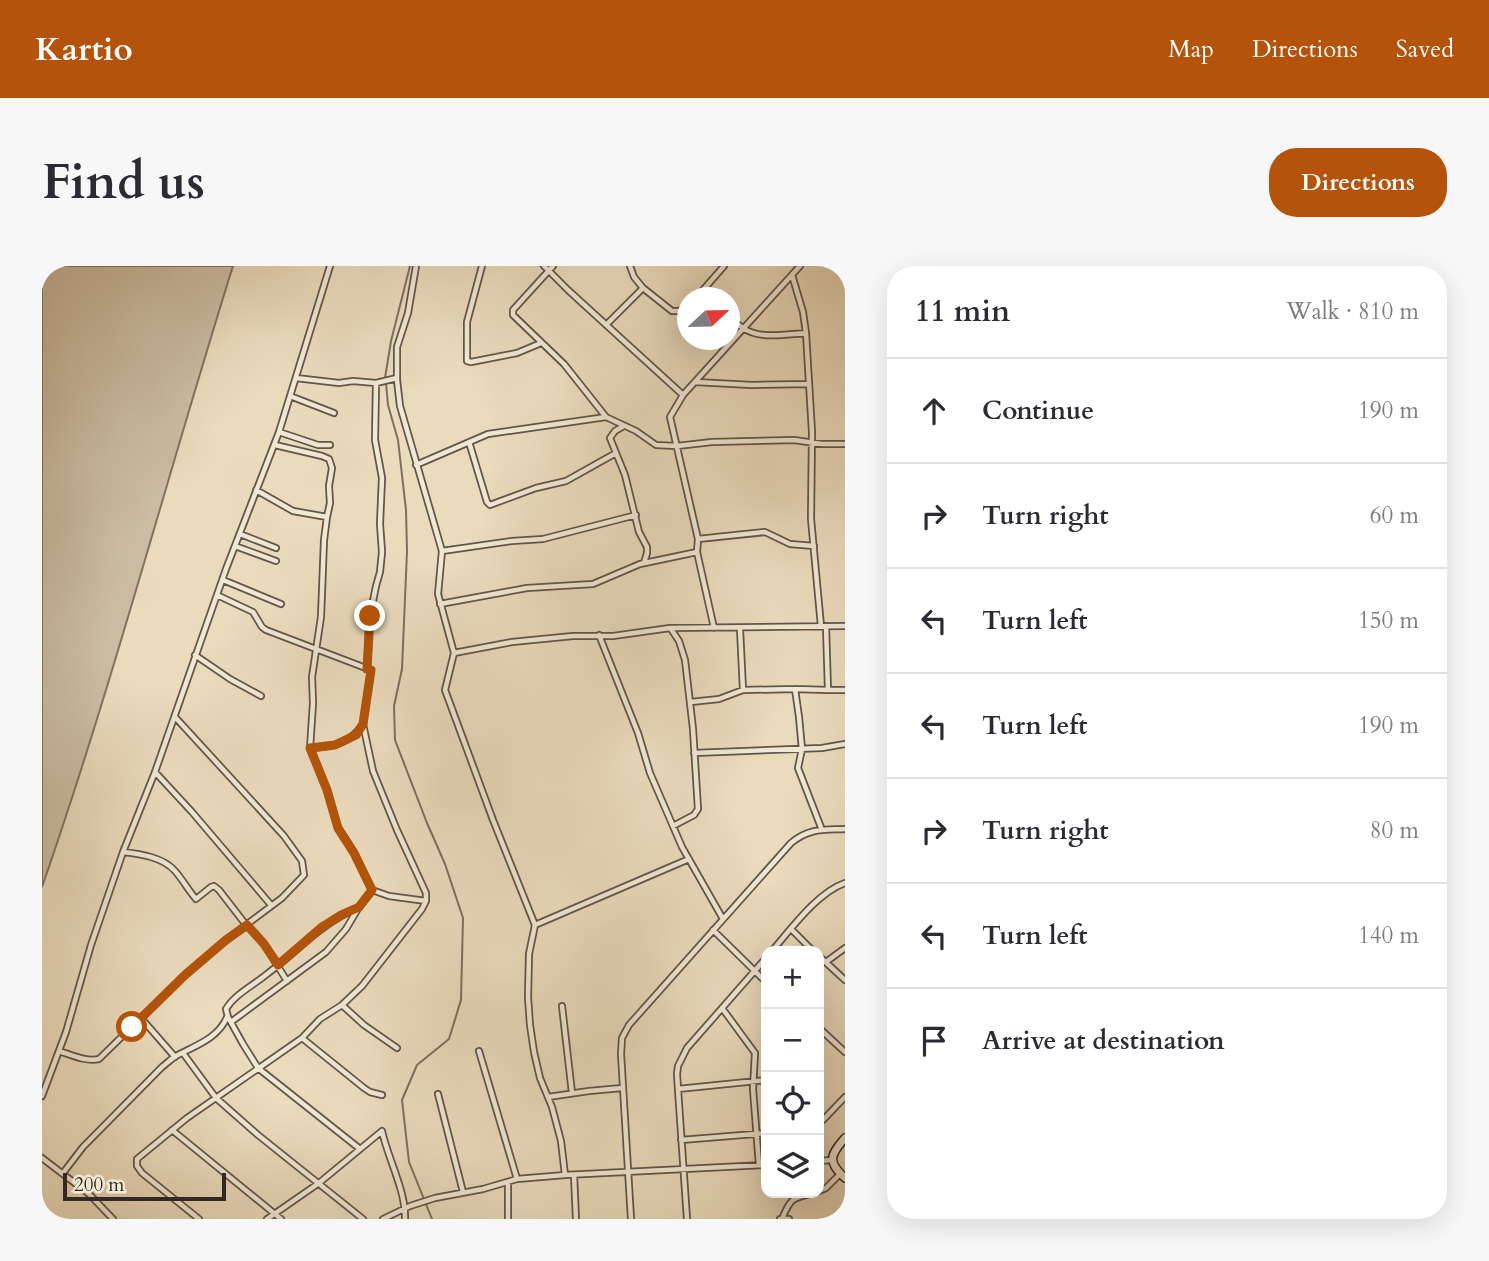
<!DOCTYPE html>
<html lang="en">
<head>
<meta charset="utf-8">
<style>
  :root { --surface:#fff; --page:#f7f7f7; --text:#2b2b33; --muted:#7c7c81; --line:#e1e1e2; --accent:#b45309 }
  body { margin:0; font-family:Cardo,serif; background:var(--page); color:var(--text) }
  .controls { position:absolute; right:21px; bottom:21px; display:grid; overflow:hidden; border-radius:14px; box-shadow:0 7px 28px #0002 }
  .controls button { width:63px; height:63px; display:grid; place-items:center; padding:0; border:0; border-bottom:2px solid var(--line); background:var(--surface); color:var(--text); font:35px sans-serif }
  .compass { position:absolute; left:635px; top:21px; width:63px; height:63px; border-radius:50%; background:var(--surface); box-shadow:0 7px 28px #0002; rotate:68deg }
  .scale { position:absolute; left:21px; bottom:18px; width:163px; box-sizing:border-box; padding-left:7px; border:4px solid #352823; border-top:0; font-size:19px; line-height:24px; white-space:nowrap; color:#352823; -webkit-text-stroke:5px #f1e8d4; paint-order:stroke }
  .stop { position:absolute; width:21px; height:21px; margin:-16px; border:5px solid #b45309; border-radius:50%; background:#fff }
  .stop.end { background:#b45309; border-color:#fff; box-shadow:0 2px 7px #0008 }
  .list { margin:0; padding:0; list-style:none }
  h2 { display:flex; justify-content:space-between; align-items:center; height:91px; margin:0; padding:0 28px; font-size:30px }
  h2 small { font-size:23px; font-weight:400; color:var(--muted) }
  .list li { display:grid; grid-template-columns:46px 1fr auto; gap:21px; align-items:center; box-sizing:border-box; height:105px; padding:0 28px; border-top:2px solid var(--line) }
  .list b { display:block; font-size:26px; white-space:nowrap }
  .list em { font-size:23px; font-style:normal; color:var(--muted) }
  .icon { flex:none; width:38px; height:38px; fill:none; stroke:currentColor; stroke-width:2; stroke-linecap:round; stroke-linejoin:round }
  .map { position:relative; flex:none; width:803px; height:953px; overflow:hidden; border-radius:28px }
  header { display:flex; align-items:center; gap:42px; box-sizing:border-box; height:98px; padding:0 35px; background:var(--accent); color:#fff }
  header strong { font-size:33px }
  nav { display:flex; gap:38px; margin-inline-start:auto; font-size:24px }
  .intro { display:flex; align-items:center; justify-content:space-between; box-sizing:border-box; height:168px; padding:0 42px }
  h1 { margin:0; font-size:49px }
  .button { padding:18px 32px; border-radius:28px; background:var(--accent); color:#fff; font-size:24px; font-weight:700 }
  main { display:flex; gap:42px; padding:0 42px }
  aside { flex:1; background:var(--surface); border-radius:28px; box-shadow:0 7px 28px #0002 }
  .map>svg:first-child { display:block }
</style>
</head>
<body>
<header>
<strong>Kartio</strong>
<nav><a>Map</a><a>Directions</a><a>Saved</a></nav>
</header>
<div class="intro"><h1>Find us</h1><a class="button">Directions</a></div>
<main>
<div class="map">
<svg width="803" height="953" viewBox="0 0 803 953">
  <rect width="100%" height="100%" fill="#eadbbd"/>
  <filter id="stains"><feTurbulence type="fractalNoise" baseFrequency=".00286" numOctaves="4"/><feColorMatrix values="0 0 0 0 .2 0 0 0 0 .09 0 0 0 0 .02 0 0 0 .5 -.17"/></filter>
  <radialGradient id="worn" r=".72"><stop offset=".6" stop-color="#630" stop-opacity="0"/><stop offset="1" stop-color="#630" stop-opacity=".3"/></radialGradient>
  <path fill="#cbbda3" stroke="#807263" stroke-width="2" d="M 0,0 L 191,0 C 126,207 71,417 0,621 Z"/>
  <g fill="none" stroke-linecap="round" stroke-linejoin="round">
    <path stroke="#7c6f60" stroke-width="2" d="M 343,112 L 349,75 L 368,0
      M 344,117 L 346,139 L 356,174 L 364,244 L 365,285 L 360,403 L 352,440 L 353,474 L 385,557 L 403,598 L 421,652 L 419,734 L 407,773 L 375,799 L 360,834 L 367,896 L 390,953"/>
    <defs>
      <path id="street" d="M 374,0 L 366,47 L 355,81 L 355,114 L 358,140 L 400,285 L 396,328 L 412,387 L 403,424 L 451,554 L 493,659 L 487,688 L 486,731 L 488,759 L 492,786 L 498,812 L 510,841 L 519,875 L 523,909
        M 440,0 L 425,56 L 425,95 L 429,96 L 475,87 L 499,77
        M 502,0 L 526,24 L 641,129 L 758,0
        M 511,0 L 471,44 L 471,49 L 522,98 L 564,151 L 594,165 L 614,179 L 635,180 L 670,176 L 752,174 L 780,178 L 803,178
        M 588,0 L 592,11 L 601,22 L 630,45 L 637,45 L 646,40
        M 750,9 L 761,46 L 764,67 L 770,166 L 769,253 L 779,360
        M 659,26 L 665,32
        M 654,32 L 682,0
        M 688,51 C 692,55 696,59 701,62 C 718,74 745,68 764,67
        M 564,59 L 601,22
        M 254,112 L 297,117 L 311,115 L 334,117 L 355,112
        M 653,116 L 710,119 L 766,118
        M 641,129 L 628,151 L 656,273 L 655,286 L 672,362
        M 248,130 L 292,147
        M 580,161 L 573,165 L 568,172 L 583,209 L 597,266 L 605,281 L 605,287 L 602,297
        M 237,166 L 276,179 L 288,179
        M 427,176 L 445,236 L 448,239 L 494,222 L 524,215 L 574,187
        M 374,199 L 446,168 L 564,151
        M 214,224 L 251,245 L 285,251 L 288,237 L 287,220 L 290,202 L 287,193 L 280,190 L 233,179
        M 285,251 L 282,274 L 279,351 L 270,411 L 271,437 L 268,482 L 285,524 L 296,562 L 312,587 L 330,624 L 347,630 L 384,635
        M 198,268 L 234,282
        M 656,273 L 723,266 L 748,278 L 772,280
        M 193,280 L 234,295
        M 400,285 L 470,275 L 501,273 L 594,249
        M 181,314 L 239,338
        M 398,338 L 485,322 L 551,318 L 598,298 L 655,286
        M 629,363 L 637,375 L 643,394 L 651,463 L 656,543 L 652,549 L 631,560
        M 698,363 L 701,424
        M 557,369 L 596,467 L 608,507 L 640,581 L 681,653
        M 412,387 L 470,376 L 531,370 L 571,370 L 628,362 L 803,360
        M 153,389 L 188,413 L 219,430
        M 325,403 L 328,350 L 334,320 L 338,306 L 340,286 L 338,258 L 340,212 L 333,174 L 334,117
        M 753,423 L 757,451 L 760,483 L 756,502 L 780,564
        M 786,424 L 803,424
        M 649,436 L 677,433 L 701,424 L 753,423 L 786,424 L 784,360
        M 268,482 C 290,481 308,478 321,458
        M 652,487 L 780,482 L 803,478
        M 113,506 L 150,546 L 229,639
        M 81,586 C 98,588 121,591 133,605 C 141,614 146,624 154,633 L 169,621 L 172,620 L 177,624 L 201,655 L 222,678 L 245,715
        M 317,641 C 278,658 258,683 225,708 C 212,719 193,728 184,743 L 186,751 L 201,778 L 216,802 L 318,883
        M 493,659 L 647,593
        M 749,663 L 771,685
        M 671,664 L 724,716
        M 730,685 C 749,663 776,626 803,617
        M 777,690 L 803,714
        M 784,696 L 803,682
        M 300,739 L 322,759 L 355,782
        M 520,740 L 530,827
        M 680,742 L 713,787 L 711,823 L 717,899
        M 99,752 L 133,791
        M 189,756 L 284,686 L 304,663 L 317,641 L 330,625
        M 777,762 L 803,786
        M 260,772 L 322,822 L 328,826 L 340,829
        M 17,785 C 30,789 44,796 57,793 L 143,709 L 184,674 L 240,632 L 262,609 L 260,595 L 242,570 L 133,451
        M 437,785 L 475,913
        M 141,787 L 174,832 L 216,869 L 321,953
        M 636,823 L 724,814
        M 396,828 L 421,926
        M 0,830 L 24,766 L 49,679 L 81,586 L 113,506 L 184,303 L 237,166 L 288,0
        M 506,831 L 547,825 L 580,822
        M 777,856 L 781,854 L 803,831
        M 130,864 L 239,953
        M 639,874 L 724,867
        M 0,892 L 47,928 L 71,953
        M 777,895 L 790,894
        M 21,907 L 41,881 L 120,801 C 124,798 129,793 134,790 C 152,780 176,773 185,751
        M 532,909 L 534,953
        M 777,925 L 784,922 L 798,908
        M 157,953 L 100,907 L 95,900 L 95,893 L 145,852 L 260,772 L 278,753 L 300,739 L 320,720 L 380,643 L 384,635 L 384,627 L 355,564 L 331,505 L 328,491 L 321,458 L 329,404 L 224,364 L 220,361 L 211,346 L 175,329
        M 225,953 L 277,917 L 340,865 C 346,893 364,925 363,953
        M 341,953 L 368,940 L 393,932 L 441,923 L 475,913 L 523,909 L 724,899
        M 466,953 L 466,916
        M 589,953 L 579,788 L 580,772 L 587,759 L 749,577 C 767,562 781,564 803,563
        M 645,953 L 637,838 L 635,808 L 636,800 L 645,782 L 724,692
        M 738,953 L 740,953 C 748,933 750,932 771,927
        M 740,953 L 747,953"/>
      <path id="secondary" d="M 803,872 C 788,889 785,896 803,912"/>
    </defs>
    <use href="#street" stroke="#62554a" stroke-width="8"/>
    <use href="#secondary" stroke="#352823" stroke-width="10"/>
    <use href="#street" stroke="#f1e8d4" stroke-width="4.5"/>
    <use href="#secondary" stroke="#f1e8d4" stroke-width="7"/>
  </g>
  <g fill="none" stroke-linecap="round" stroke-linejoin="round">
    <path stroke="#b45309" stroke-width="9" d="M 90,761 L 143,709 L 184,674 L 205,659 L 222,678 L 236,699 L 280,661 L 299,649 L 317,641 L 330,624 L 312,587 L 296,562 L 285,524 L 268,482 L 293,479 L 314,469 L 321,458 L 329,404 L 325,403 L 328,350"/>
  </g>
  <rect width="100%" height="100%" filter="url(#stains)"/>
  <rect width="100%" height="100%" fill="url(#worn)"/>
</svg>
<div class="controls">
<button>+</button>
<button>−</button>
<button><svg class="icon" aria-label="locate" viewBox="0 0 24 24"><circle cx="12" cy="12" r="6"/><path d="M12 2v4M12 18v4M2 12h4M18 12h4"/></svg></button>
<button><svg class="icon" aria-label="layers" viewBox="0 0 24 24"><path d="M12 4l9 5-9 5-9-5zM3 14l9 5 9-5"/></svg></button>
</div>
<svg class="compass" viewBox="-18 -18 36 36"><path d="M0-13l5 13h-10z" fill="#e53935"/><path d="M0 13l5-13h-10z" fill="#7c7c81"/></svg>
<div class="scale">200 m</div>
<div class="stop" style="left:90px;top:761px"></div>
<div class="stop end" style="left:328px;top:350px"></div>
</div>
<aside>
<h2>11 min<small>Walk · 810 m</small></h2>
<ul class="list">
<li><svg class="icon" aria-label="ahead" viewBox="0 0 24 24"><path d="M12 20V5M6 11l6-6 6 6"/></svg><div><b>Continue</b></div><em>190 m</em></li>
<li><svg class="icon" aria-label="right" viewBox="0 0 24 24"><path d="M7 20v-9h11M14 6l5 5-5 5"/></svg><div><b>Turn right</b></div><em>60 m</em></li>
<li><svg class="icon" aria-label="left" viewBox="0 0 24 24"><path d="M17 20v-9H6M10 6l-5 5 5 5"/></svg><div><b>Turn left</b></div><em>150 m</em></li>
<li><svg class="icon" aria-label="left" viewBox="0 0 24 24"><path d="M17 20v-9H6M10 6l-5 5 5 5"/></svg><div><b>Turn left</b></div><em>190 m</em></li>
<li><svg class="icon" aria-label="right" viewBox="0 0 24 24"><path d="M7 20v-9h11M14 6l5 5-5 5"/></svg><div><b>Turn right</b></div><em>80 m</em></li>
<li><svg class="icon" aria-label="left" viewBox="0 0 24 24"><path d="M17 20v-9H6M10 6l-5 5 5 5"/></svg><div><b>Turn left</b></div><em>140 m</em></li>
<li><svg class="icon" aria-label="arrive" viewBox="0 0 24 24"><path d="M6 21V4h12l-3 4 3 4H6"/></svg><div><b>Arrive at destination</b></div></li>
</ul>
</aside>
</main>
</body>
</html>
